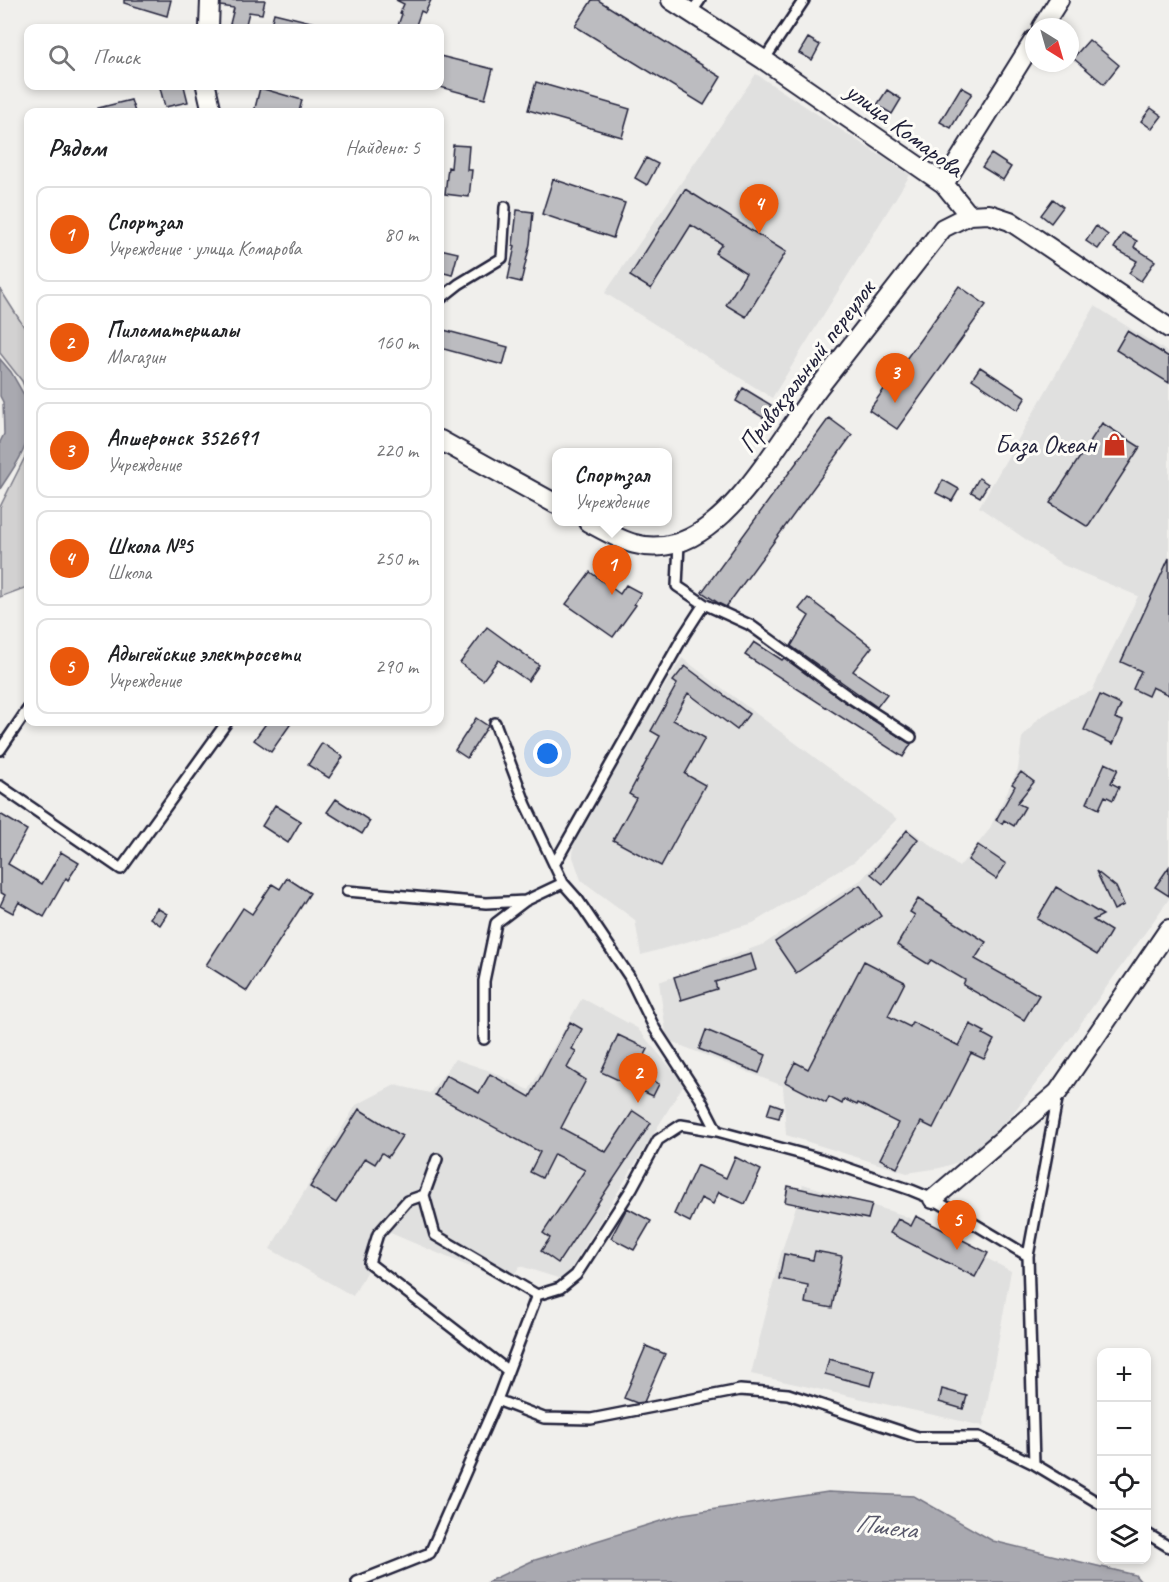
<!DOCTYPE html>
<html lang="ru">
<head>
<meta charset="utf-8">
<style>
  :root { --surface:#fff; --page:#f2f2f2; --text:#202124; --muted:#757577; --line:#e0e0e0; --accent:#ea580c }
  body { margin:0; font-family:Caveat,sans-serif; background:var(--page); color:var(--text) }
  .controls { position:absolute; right:18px; bottom:18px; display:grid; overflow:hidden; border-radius:12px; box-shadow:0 3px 9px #0003 }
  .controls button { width:54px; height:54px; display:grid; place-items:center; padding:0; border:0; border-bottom:2px solid var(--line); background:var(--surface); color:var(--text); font:30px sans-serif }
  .compass { position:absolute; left:1025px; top:18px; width:54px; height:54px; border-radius:50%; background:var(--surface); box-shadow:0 3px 9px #0003; rotate:143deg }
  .you { position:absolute; left:548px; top:754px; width:21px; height:21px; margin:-15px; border:4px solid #fff; border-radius:50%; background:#1a73e8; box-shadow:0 0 0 9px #1a73e833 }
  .badge { display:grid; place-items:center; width:39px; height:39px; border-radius:50%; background:var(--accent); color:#fff; font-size:20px; font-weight:700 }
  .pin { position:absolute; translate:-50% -50px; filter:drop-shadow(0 2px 3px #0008) }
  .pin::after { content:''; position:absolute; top:32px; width:21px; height:18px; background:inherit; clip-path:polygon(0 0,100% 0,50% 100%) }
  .popup { position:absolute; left:552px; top:448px; width:120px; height:78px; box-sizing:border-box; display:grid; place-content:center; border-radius:12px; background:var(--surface); filter:drop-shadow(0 2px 4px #0005); font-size:20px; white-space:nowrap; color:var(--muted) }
  .popup b { font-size:22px; color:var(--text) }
  .popup::after { content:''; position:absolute; left:50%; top:100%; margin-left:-12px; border:12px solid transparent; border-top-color:var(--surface) }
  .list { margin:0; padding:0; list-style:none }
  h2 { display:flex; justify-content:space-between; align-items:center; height:78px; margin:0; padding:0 24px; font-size:26px }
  h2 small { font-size:20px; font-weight:400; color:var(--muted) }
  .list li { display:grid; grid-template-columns:39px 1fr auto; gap:18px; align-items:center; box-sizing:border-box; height:96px; margin:0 12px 12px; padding:0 12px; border:2px solid var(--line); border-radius:12px }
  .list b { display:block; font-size:22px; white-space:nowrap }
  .list p { margin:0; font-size:20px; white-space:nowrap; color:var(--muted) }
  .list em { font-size:20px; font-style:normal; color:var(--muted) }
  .icon { flex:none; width:33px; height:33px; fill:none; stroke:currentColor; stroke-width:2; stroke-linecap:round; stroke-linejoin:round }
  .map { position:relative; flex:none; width:1169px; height:1582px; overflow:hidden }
  .search { position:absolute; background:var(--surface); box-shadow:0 3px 9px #0003; left:24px; top:24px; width:420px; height:66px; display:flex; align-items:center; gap:15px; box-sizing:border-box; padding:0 21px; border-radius:12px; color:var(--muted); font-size:22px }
  .panel { position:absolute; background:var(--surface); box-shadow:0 3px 9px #0003; left:24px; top:108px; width:420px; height:618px; border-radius:12px }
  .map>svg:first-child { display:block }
</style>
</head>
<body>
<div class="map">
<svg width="1169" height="1582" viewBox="0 0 1169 1582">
  <rect width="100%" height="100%" fill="#f0efec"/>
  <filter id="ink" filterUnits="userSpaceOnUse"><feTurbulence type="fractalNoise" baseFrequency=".0167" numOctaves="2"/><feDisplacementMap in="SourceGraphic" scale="12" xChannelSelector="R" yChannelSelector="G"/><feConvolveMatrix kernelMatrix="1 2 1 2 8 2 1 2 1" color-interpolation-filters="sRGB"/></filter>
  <g filter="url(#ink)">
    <path fill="#e0e0df" d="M 756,74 L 910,175 L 772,398 L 605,293 Z
      M 1095,306 L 1169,353 L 1169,899 L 1059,1054 L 980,1155 L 940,1168 L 907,1173 L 786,1135 L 783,1086 L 667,1040 L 659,982 L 764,944 L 862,879 L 908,828 L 959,867 L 989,830 L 1018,769 L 1022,738 L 1039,718 L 1068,700 L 1092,691 L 1138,596 L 1063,565 L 979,507 Z
      M 682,658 L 897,819 L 855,861 L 753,923 L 641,955 L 635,920 L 581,880 L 573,857 L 574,832 Z
      M 582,998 L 637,1028 L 684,1084 L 564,1280 L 520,1266 L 508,1283 L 388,1232 L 353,1296 L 270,1249 L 356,1105 L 395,1085 L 430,1093 L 455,1059 L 493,1072 L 529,1090 Z
      M 803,1184 L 903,1215 L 1011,1271 L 983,1426 L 751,1374 L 779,1260 Z"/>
    <path fill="#d2d1d1" stroke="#7a7a86" stroke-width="1.5" d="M 0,289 L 28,333 L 28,396 L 22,381 L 0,353 Z
      M 28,451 L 28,584 L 27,587 L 0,597 L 0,507 Z"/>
    <path fill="#a9a9b0" stroke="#737381" stroke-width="1.5" d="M 0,359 L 11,372 L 28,402 C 29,412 30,425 28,435 C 25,454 10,473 0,489 L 0,442 L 4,434 L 3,402 L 0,396 Z
      M 828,1492 L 914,1496 L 993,1541 L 1135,1575 L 1141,1582 L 487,1582 L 532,1561 L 683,1514 Z"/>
    <path fill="#bcbcc0" stroke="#22223b" stroke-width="1.5" d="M 124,0 L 171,0 L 167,16 L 124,3 Z
      M 221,0 L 265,0 L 262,14 L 249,12 L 245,28 L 229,28 L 234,8 L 221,6 Z
      M 396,0 L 431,0 L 425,13 L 421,11 L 415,28 L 397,28 L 402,14 L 400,13 L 404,4 Z
      M 592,0 L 598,0 L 721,77 L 704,105 L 575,26 Z
      M 274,13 L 319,24 L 318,28 L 270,28 Z
      M 808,38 L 820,45 L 812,60 L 799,53 Z
      M 1089,40 L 1119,65 L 1104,84 L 1073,58 Z
      M 440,56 L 493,69 L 485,99 L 440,87 Z
      M 536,82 L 630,109 L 622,137 L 528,110 Z
      M 168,86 L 184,86 L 188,102 L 165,107 L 160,88 Z
      M 961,87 L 972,93 L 951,128 L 940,122 Z
      M 260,88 L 302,100 L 299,112 L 254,112 Z
      M 887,90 L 901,99 L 892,114 L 877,105 Z
      M 131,100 L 135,112 L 99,112 L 98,108 Z
      M 1151,108 L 1162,116 L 1152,129 L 1141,121 Z
      M 453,145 L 469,146 L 467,170 L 472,170 L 469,197 L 445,194 L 448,167 L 451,168 Z
      M 991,154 L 1011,167 L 1003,180 L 982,167 Z
      M 646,158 L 658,164 L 647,185 L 635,178 Z
      M 553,179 L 625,203 L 613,238 L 542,214 Z
      M 685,189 L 786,252 L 746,317 L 726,305 L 746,273 L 715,253 L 722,244 L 691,225 L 651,289 L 630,276 Z
      M 1053,199 L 1063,207 L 1051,223 L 1041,215 Z
      M 517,210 L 533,212 L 530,244 L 521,282 L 508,279 L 515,246 L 513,245 Z
      M 1096,226 L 1108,235 L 1098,249 L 1086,241 Z
      M 1123,233 L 1137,241 L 1134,247 L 1155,261 L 1141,281 L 1129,273 L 1137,261 L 1114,248 Z
      M 440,249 L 458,253 L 452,275 L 440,272 Z
      M 959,286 L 986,305 L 897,429 L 869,410 Z
      M 440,329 L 508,347 L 503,365 L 440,348 Z
      M 1127,331 L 1169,357 L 1169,383 L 1116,350 Z
      M 980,367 L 1026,397 L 1018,410 L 972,379 Z
      M 743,388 L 771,405 L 764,418 L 736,401 Z
      M 829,418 L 852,435 L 726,607 L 720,604 L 702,592 Z
      M 1102,423 L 1140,447 L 1088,527 L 1050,503 Z
      M 979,478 L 988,484 L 980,497 L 971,492 Z
      M 943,480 L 959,489 L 952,501 L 936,493 Z
      M 1169,558 L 1169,695 L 1152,687 L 1148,696 L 1133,689 L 1141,671 L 1121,662 Z
      M 590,572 L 620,594 L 626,585 L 641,593 L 634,604 L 636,605 L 613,637 L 566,604 Z
      M 808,598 L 872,647 L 853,671 L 887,694 L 877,707 L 791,646 L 809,616 L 799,609 Z
      M 487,627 L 539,665 L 528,681 L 498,660 L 483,680 L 460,663 Z
      M 754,642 L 782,660 L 784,658 L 845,702 L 911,744 L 903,757 L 745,655 Z
      M 685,666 L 749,714 L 737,730 L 688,693 L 673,720 L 705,738 L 685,774 L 705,785 L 661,866 L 613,840 L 636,798 L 629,794 L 660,736 L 651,731 L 677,684 L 673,681 Z
      M 1100,695 L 1121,705 L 1115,718 L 1123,721 L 1113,744 L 1084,730 Z
      M 476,718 L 488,726 L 467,758 L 455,750 Z
      M 267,722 L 292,722 L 271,752 L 254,740 Z
      M 322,743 L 343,757 L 329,778 L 308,765 Z
      M 1105,763 L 1118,769 L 1111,783 L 1119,787 L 1113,800 L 1105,796 L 1099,809 L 1087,803 Z
      M 1021,772 L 1034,782 L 1017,803 L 1025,807 L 1014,826 L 1004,820 L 1002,824 L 996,820 L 1015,786 L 1012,784 Z
      M 336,799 L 370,821 L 362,834 L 327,812 Z
      M 275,805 L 301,821 L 288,843 L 262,826 Z
      M 0,814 L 27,830 L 8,864 L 42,884 L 61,852 L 79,863 L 68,880 L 66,878 L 44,917 L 19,902 L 13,913 L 0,906 L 5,895 L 0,892 Z
      M 907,830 L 918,839 L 883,884 L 871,874 Z
      M 978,845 L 1006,864 L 996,879 L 968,860 Z
      M 1169,867 L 1169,896 L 1155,887 Z
      M 1096,871 L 1116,887 L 1124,905 L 1114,910 Z
      M 287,878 L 310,893 L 247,991 L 206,965 L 243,908 L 252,914 L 272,884 L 280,889 Z
      M 860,885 L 881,916 L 796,973 L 775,942 Z
      M 1056,887 L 1103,915 L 1093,920 L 1111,931 L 1097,955 L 1037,919 Z
      M 918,899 L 986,942 L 975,959 L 1039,995 L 1024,1020 L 963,985 L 965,980 L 931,960 L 928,964 L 897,945 L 915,915 L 910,912 Z
      M 157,908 L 167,914 L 160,925 L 150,918 Z
      M 751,954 L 756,970 L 715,982 L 717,989 L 681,1000 L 674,977 Z
      M 864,961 L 905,982 L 888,1016 L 910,1027 L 912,1022 L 959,1046 L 970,1024 L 985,1032 L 983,1034 L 994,1040 L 984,1059 L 971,1053 L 933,1128 L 921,1122 L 897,1168 L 880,1159 L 898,1123 L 858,1103 L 857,1105 L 844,1099 L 842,1104 L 829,1097 L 826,1103 L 785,1082 L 795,1062 L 808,1069 Z
      M 570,1022 L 582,1029 L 572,1049 L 576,1051 L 567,1068 L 586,1080 L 561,1128 L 606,1152 L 633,1111 L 651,1123 L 558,1263 L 541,1251 L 550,1238 L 543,1233 L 585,1170 L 554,1154 L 542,1178 L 530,1172 L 540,1152 L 435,1095 L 446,1075 L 479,1093 L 490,1074 L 530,1097 Z
      M 706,1030 L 766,1055 L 759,1073 L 699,1049 Z
      M 618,1035 L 648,1049 L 636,1073 L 659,1084 L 653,1096 L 601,1072 Z
      M 771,1103 L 782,1107 L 779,1118 L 767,1115 Z
      M 359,1109 L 402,1136 L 388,1157 L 382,1153 L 375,1164 L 365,1158 L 336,1203 L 310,1187 Z
      M 735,1157 L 761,1170 L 745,1204 L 719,1192 L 713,1204 L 701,1198 L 690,1222 L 674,1214 L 697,1165 L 726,1178 Z
      M 788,1186 L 872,1204 L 868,1219 L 785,1202 Z
      M 627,1208 L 651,1221 L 634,1250 L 611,1238 Z
      M 916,1216 L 988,1253 L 975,1277 L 890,1233 L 898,1219 L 911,1226 Z
      M 815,1251 L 842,1256 L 832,1308 L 805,1303 L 808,1285 L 779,1279 L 784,1254 L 813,1260 Z
      M 646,1346 L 665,1354 L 644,1402 L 637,1403 L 624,1398 Z
      M 829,1359 L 875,1371 L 871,1386 L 825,1374 Z
      M 942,1389 L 967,1396 L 963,1409 L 939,1402 Z"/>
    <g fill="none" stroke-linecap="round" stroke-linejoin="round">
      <defs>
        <path id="lane" d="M 691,13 L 700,0
          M 764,60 L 804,0
          M 440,299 L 459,284 L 502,258 L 505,207
          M 704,604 L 750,625 L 849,697 L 911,737
          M 495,723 L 526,805 L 563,883 L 578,900 L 629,976 L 655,1029 L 700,1098 L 717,1131
          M 0,750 L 28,709
          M 0,786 L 121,869 L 227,722
          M 555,863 L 684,635 L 704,604 L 677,586 L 679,543
          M 347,891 L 486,903 L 525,901 L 563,883
          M 484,1039 L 484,981 L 496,923 L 525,901
          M 1058,1094 L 1028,1256 L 1034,1464 L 1102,1505
          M 437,1159 L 424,1195 L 407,1201 L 378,1234 L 369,1263 L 507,1370
          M 424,1195 L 435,1235 L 537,1295
          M 497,1400 L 544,1418 L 591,1419 L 740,1390 L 788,1394 L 918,1437 L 979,1437 L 1034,1464
          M 1146,1533 L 1169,1547
          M 357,1582 L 430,1553 L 497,1400 L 537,1295 L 560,1288 L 576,1275 L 632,1188 L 658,1140 L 681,1125 L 717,1131 L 821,1159 L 911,1190 L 933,1199 L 1028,1256"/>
        <path id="street" d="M 671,0 L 764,60 L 944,184 L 969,215 L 989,214 L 1010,221 L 1169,328
          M 1042,27 L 1059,0
          M 209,28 L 210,0
          M 206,86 L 212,112
          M 944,184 L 1034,40
          M 440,440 L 556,504
          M 588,522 C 618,538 641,554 677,543 C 735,526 783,434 819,387 C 860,334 902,281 943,228 L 969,215
          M 933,1199 L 1058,1092 L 1169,929"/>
      </defs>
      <use href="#lane" stroke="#22223b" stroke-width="14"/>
      <use href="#street" stroke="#22223b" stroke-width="22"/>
      <use href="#lane" stroke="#fdfcf7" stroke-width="9"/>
      <use href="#street" stroke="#fdfcf7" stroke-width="18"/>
    </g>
  </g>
  <defs>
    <symbol id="shop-bare" viewBox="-9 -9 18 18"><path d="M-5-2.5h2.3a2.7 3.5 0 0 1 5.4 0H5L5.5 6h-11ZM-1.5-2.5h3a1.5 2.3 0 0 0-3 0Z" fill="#c8321e" stroke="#fdfcf7" stroke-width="2.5" paint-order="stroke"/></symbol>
  </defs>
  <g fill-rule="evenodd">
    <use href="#shop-bare" x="1098" y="428" width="33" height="33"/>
  </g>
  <g text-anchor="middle" stroke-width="6" stroke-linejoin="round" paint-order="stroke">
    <g font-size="26" fill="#22223b" stroke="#fdfcf7">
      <text transform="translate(905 129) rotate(37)" y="9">улица Комарова</text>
      <text transform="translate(806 366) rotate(-53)" y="9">Привокзальный переулок</text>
    </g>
    <g font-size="26" fill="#22223b" stroke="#fdfcf7" text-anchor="end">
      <text x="1096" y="453">База Океан</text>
    </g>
    <g font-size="27" font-style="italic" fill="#58586a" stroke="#fdfcf7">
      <text transform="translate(886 1526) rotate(7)" y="9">Пшеха</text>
    </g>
  </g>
</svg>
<div class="controls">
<button>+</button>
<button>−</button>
<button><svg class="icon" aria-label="locate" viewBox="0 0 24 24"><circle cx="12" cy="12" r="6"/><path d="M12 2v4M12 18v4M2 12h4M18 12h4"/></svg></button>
<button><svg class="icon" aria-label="layers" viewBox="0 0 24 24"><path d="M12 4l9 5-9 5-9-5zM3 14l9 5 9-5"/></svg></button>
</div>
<svg class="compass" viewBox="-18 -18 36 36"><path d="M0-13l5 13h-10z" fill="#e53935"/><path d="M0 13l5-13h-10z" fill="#757577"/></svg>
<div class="you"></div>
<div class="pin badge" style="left:612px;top:595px">1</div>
<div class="popup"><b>Спортзал</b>Учреждение</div>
<div class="pin badge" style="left:638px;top:1103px">2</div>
<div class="pin badge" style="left:895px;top:403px">3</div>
<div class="pin badge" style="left:759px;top:234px">4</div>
<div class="pin badge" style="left:957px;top:1250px">5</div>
<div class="search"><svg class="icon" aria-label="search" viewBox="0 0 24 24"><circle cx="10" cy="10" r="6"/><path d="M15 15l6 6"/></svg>Поиск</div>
<section class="panel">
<h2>Рядом<small>Найдено: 5</small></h2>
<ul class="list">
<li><span class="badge">1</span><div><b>Спортзал</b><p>Учреждение · улица Комарова</p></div><em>80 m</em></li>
<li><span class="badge">2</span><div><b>Пиломатериалы</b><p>Магазин</p></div><em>160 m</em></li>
<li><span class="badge">3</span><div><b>Апшеронск 352691</b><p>Учреждение</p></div><em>220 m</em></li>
<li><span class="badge">4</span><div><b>Школа №5</b><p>Школа</p></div><em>250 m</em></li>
<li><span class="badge">5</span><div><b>Адыгейские электросети</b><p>Учреждение</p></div><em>290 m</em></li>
</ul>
</section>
</div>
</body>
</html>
